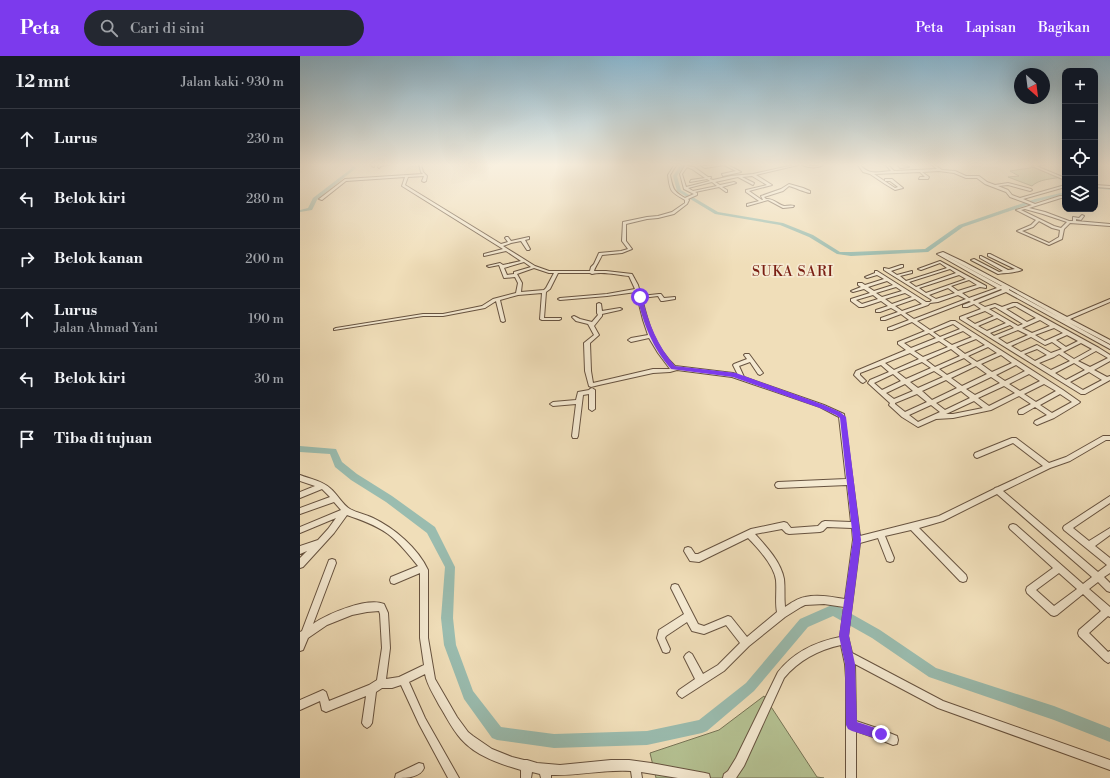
<!DOCTYPE html>
<html lang="id">
<head>
<meta charset="utf-8">
<style>
  :root { --surface:#171b24; --page:#242831; --text:#f1f3f6; --muted:#9ea1a6; --line:#363941; --accent:#7c3aed }
  body { margin:0; font-family:"Libre Bodoni",serif; background:var(--page); color:var(--text) }
  .controls { position:absolute; right:12px; top:12px; display:grid; overflow:hidden; border-radius:8px; box-shadow:0 4px 16px #0002 }
  .controls button { width:36px; height:36px; display:grid; place-items:center; padding:0; border:0; border-bottom:1px solid var(--line); background:var(--surface); color:var(--text); font:20px sans-serif }
  .compass { position:absolute; left:714px; top:12px; width:36px; height:36px; border-radius:50%; background:var(--surface); box-shadow:0 4px 16px #0002; rotate:152deg }
  .stop { position:absolute; width:12px; height:12px; margin:-9px; border:3px solid #7c3aed; border-radius:50%; background:#fff }
  .stop.end { background:#7c3aed; border-color:#fff; box-shadow:0 1px 4px #0008 }
  .list { margin:0; padding:0; list-style:none }
  h2 { display:flex; justify-content:space-between; align-items:center; height:52px; margin:0; padding:0 16px; font-size:17px }
  h2 small { font-size:13px; font-weight:400; color:var(--muted) }
  .list li { display:grid; grid-template-columns:26px 1fr auto; gap:12px; align-items:center; box-sizing:border-box; height:60px; padding:0 16px; border-top:1px solid var(--line) }
  .list b { display:block; font-size:15px; white-space:nowrap }
  .list p { margin:0; font-size:13px; white-space:nowrap; color:var(--muted) }
  .list em { font-size:13px; font-style:normal; color:var(--muted) }
  .icon { flex:none; width:22px; height:22px; fill:none; stroke:currentColor; stroke-width:2; stroke-linecap:round; stroke-linejoin:round }
  .map { position:relative; flex:none; width:810px; height:722px; overflow:hidden }
  header { display:flex; align-items:center; gap:24px; box-sizing:border-box; height:56px; padding:0 20px; background:var(--accent); color:#fff }
  header strong { font-size:19px }
  nav { display:flex; gap:22px; margin-inline-start:auto; font-size:14px }
  .search { width:280px; height:36px; background:var(--page); display:flex; align-items:center; gap:10px; box-sizing:border-box; padding:0 14px; border-radius:22px; color:var(--muted); font-size:15px }
  main { display:flex }
  aside { flex:1; background:var(--surface) }
  .map>svg:first-child { display:block }
</style>
</head>
<body>
<header>
<strong>Peta</strong>
<div class="search"><svg class="icon" aria-label="search" viewBox="0 0 24 24"><circle cx="10" cy="10" r="6"/><path d="M15 15l6 6"/></svg>Cari di sini</div>
<nav><a>Peta</a><a>Lapisan</a><a>Bagikan</a></nav>
</header>
<main>
<aside>
<h2>12 mnt<small>Jalan kaki · 930 m</small></h2>
<ul class="list">
<li><svg class="icon" aria-label="ahead" viewBox="0 0 24 24"><path d="M12 20V5M6 11l6-6 6 6"/></svg><div><b>Lurus</b></div><em>230 m</em></li>
<li><svg class="icon" aria-label="left" viewBox="0 0 24 24"><path d="M17 20v-9H6M10 6l-5 5 5 5"/></svg><div><b>Belok kiri</b></div><em>280 m</em></li>
<li><svg class="icon" aria-label="right" viewBox="0 0 24 24"><path d="M7 20v-9h11M14 6l5 5-5 5"/></svg><div><b>Belok kanan</b></div><em>200 m</em></li>
<li><svg class="icon" aria-label="ahead" viewBox="0 0 24 24"><path d="M12 20V5M6 11l6-6 6 6"/></svg><div><b>Lurus</b><p>Jalan Ahmad Yani</p></div><em>190 m</em></li>
<li><svg class="icon" aria-label="left" viewBox="0 0 24 24"><path d="M17 20v-9H6M10 6l-5 5 5 5"/></svg><div><b>Belok kiri</b></div><em>30 m</em></li>
<li><svg class="icon" aria-label="arrive" viewBox="0 0 24 24"><path d="M6 21V4h12l-3 4 3 4H6"/></svg><div><b>Tiba di tujuan</b></div></li>
</ul>
</aside>
<div class="map">
<svg width="810" height="722" viewBox="0 0 810 722">
  <rect width="100%" height="100%" fill="#f0deb9"/>
  <filter id="stains"><feTurbulence type="fractalNoise" baseFrequency=".005" numOctaves="4"/><feColorMatrix values="0 0 0 0 .2 0 0 0 0 .09 0 0 0 0 .02 0 0 0 .5 -.17"/></filter>
  <radialGradient id="worn" r=".72"><stop offset=".6" stop-color="#630" stop-opacity="0"/><stop offset="1" stop-color="#630" stop-opacity=".3"/></radialGradient>
  <path fill="#b5c293" stroke="#777456" d="M 736,111 L 762,121 C 752,123 739,123 732,130 L 708,121 L 719,120 L 710,115 Z
    M 464,640 L 517,721 L 524,722 L 356,722 L 350,697 L 419,674 Z"/>
  <g fill="none" stroke-linecap="round" stroke-linejoin="round">
    <path fill="#9abcaf" fill-rule="evenodd" d="M 48,108 L 52,108 L 56,112 L 17,144 L 12,154 L 0,156 L 0,154 L 8,152 L 13,142 L 52,112 Z
      M 381,108 L 385,108 L 377,120 L 381,134 L 418,156 L 483,167 L 513,179 L 540,196 L 551,196 L 625,193 L 659,169 L 735,143 L 765,136 L 765,138 L 739,145 L 663,171 L 628,196 L 551,200 L 537,198 L 509,181 L 480,169 L 415,158 L 377,135 L 373,120 Z
      M 795,130 L 810,132 L 810,134 L 795,132 Z
      M 0,390 L 36,393 L 42,406 L 57,418 L 92,440 L 135,471 L 155,511 L 153,562 L 156,589 L 173,635 L 201,671 L 254,678 L 347,675 L 399,664 L 446,627 L 500,563 L 534,548 L 580,574 L 636,612 L 754,650 L 810,672 L 810,686 L 754,664 L 629,621 L 572,582 L 533,560 L 508,571 L 454,635 L 407,675 L 402,677 L 347,689 L 254,692 L 197,684 L 192,682 L 164,643 L 144,589 L 141,562 L 145,511 L 127,477 L 86,446 L 51,424 L 35,411 L 30,398 L 0,396 Z"/>
    <defs>
      <path id="minor" d="M 73,108 L 75,108 L 74,111 L 72,110 Z
        M 79,108 L 92,108 L 81,110 L 79,112 L 78,111 Z
        M 119,108 L 121,108 L 123,116 L 127,120 L 126,125 L 124,126 L 122,125 L 124,120 L 108,121 L 105,129 L 201,188 L 208,186 L 205,182 L 206,181 L 208,181 L 211,185 L 229,181 L 229,183 L 225,184 L 230,193 L 229,194 L 227,194 L 221,185 L 211,187 L 203,190 L 235,210 L 249,215 L 290,215 L 291,211 L 294,208 L 299,197 L 321,195 L 328,193 L 322,185 L 323,166 L 347,161 L 358,160 L 372,156 L 385,147 L 385,144 C 371,136 370,136 368,119 L 375,108 L 377,108 L 370,119 C 373,133 373,135 385,142 L 394,138 L 384,133 L 380,118 L 386,108 L 388,108 L 387,110 L 394,111 L 408,121 L 411,121 L 410,123 L 413,124 L 431,120 L 453,118 L 498,108 L 498,109 L 456,119 L 472,129 L 449,135 L 462,144 L 463,144 L 461,140 L 481,133 L 489,128 L 503,132 L 510,135 L 510,137 C 504,136 496,132 489,130 L 483,135 L 464,141 L 466,143 C 473,142 477,148 484,150 C 487,150 491,149 494,150 L 493,151 L 483,152 L 468,144 L 447,150 L 447,148 L 459,145 L 446,136 L 446,134 L 467,129 L 452,120 L 442,121 L 454,127 L 453,129 L 438,121 L 415,126 L 420,129 L 434,126 L 436,127 L 422,131 L 427,134 L 427,136 L 426,136 L 419,131 L 395,136 L 397,137 L 397,139 L 388,143 L 389,144 L 387,148 L 374,158 L 358,162 L 347,163 L 326,168 L 326,185 L 332,193 L 322,197 L 302,199 C 300,204 295,211 294,215 L 306,215 L 332,218 L 338,229 L 341,240 L 359,238 L 361,238 L 364,242 L 375,241 L 375,243 L 363,245 L 361,245 L 358,240 L 342,242 C 348,268 355,291 375,310 L 433,317 L 438,319 L 433,309 L 434,308 L 447,303 L 444,299 L 445,298 L 449,298 L 463,317 L 460,319 L 458,318 L 450,306 L 439,310 L 444,321 L 524,349 L 544,358 L 560,480 L 639,460 L 694,433 L 695,432 L 698,431 L 743,410 L 713,387 L 677,402 L 675,401 L 674,399 L 675,397 L 712,382 L 716,382 L 749,407 L 766,401 L 803,380 L 810,380 L 810,384 L 806,384 L 770,405 L 750,412 L 703,435 L 798,516 L 807,509 L 764,474 L 763,472 L 764,470 L 810,440 L 810,447 L 773,472 L 789,485 L 810,472 L 810,479 L 795,490 L 810,502 L 810,517 L 804,521 L 810,527 L 810,536 L 807,535 L 798,526 L 789,533 L 810,551 L 810,561 L 808,560 L 789,577 L 808,596 L 810,595 L 810,606 L 808,607 L 805,605 L 779,580 L 778,577 L 779,574 L 801,555 L 783,538 L 757,559 L 754,560 L 751,559 L 727,537 L 726,534 L 727,531 L 753,512 L 710,473 L 709,471 L 710,469 L 713,468 L 716,469 L 783,528 L 792,521 L 697,438 L 643,465 L 619,472 L 666,519 L 667,522 L 666,525 L 663,526 L 660,525 L 611,474 L 585,480 L 594,502 L 593,505 L 590,506 L 587,505 L 578,482 L 560,487 L 548,580 L 552,597 L 643,645 L 810,704 L 810,714 L 638,652 L 555,608 L 556,665 L 577,672 L 597,680 L 598,684 L 597,688 L 593,689 L 576,682 L 556,675 L 556,722 L 546,722 L 546,622 L 545,608 L 541,589 C 518,594 499,604 484,622 L 444,710 L 436,722 L 423,722 L 424,718 L 428,715 L 436,702 L 478,616 C 494,596 515,586 540,581 L 544,551 L 524,548 L 505,549 L 501,551 L 485,561 L 449,590 L 424,615 L 382,642 L 379,640 L 377,637 L 379,634 L 395,623 L 384,601 L 386,598 L 389,596 L 392,598 L 403,618 L 418,609 L 440,587 L 426,569 L 404,578 L 392,575 L 387,566 L 366,580 L 365,582 L 370,593 L 369,596 L 366,597 L 363,596 L 357,582 L 359,574 L 384,558 L 371,532 L 372,529 L 375,528 L 378,529 L 398,568 L 404,570 L 428,560 L 431,561 L 447,581 L 477,556 C 475,546 477,535 476,524 C 474,510 458,492 448,482 L 399,506 L 390,505 L 384,495 L 385,492 L 388,491 L 391,492 L 395,498 L 398,498 L 451,473 L 484,466 L 487,467 L 491,472 L 518,470 L 522,466 L 525,465 L 551,466 L 547,429 L 478,432 L 476,431 L 475,429 L 476,427 L 478,426 L 546,423 L 539,361 L 520,351 L 432,321 L 377,314 L 370,316 L 353,317 L 299,329 L 291,331 L 289,330 L 285,315 L 284,287 L 294,279 L 288,268 L 276,265 L 272,261 L 274,260 L 280,263 L 292,266 L 298,259 L 297,257 L 297,248 L 299,247 L 301,248 L 302,255 L 320,252 L 322,253 L 320,254 L 302,258 L 302,260 L 294,270 L 299,279 L 290,287 L 291,315 L 293,327 L 353,313 L 370,313 L 358,297 L 349,282 L 331,286 L 328,284 L 331,282 L 348,279 L 343,264 L 336,236 L 307,240 L 260,244 L 258,243 L 260,242 L 307,238 L 335,233 L 329,220 C 318,219 303,215 292,218 L 290,217 L 258,217 L 250,233 L 246,236 L 244,262 L 261,262 L 261,263 L 259,264 L 242,264 L 240,263 L 242,237 L 218,239 L 200,244 L 205,265 L 203,266 L 201,265 L 196,245 L 185,252 L 143,260 L 123,260 L 34,274 L 34,273 L 36,272 L 123,258 L 143,258 L 182,250 L 193,243 L 216,237 L 218,227 L 215,221 L 204,222 L 199,209 L 189,211 L 187,210 L 200,207 L 203,209 L 221,205 L 206,195 L 184,200 L 184,198 L 203,193 L 102,130 L 105,121 L 46,125 L 22,144 L 19,143 L 45,123 L 123,118 L 121,116 ZM 387,111 L 392,113 L 405,122 L 391,124 L 390,126 L 407,123 L 410,125 L 386,131 L 382,118 ZM 412,126 L 417,130 L 393,135 L 388,132 ZM 224,206 L 231,211 L 214,216 L 214,218 L 207,219 L 204,212 ZM 234,212 L 249,217 L 254,217 L 246,232 L 244,234 L 221,236 L 222,227 L 217,218 ZM 527,471 L 552,472 L 553,484 L 545,543 C 532,541 518,538 505,541 C 498,542 491,547 485,551 C 484,542 485,532 484,523 C 481,506 466,490 455,478 L 482,473 L 486,477 L 489,478 L 520,476 L 523,475 ZM 759,517 L 777,533 L 754,550 L 736,534 Z
        M 398,108 L 400,108 L 405,110 L 426,108 L 441,116 L 423,120 L 422,118 L 436,115 L 424,109 L 405,112 Z
        M 500,108 C 504,108 509,110 514,110 C 518,110 522,108 525,108 C 518,113 507,112 500,108 Z
        M 557,108 L 559,108 C 570,120 576,116 591,115 L 585,108 L 587,108 L 594,115 L 637,113 L 631,108 L 633,108 L 642,114 L 655,115 L 666,120 L 679,120 L 687,126 L 695,129 L 708,127 L 731,133 L 732,134 L 730,135 L 708,129 L 698,130 L 708,134 L 712,139 L 720,142 L 765,129 L 765,131 L 723,143 L 735,148 L 760,140 L 765,140 L 765,142 L 761,142 L 729,152 L 745,156 L 769,165 L 773,165 L 773,161 L 779,162 L 782,159 L 784,160 L 781,164 L 776,163 L 776,165 L 810,168 L 810,170 L 770,167 L 764,173 L 762,183 L 749,189 L 717,175 L 731,169 L 736,164 L 716,154 L 732,149 L 710,141 L 706,136 L 685,128 L 677,122 L 666,122 L 654,117 L 639,115 L 622,116 L 629,121 L 628,123 L 619,123 L 620,121 L 625,121 L 620,116 L 574,118 L 595,132 L 598,131 L 590,125 L 585,125 L 585,123 L 592,123 L 603,132 L 595,134 L 585,128 L 570,118 L 563,116 ZM 725,153 L 743,158 L 767,166 L 761,172 L 754,170 L 721,154 ZM 739,165 L 752,172 L 760,174 L 759,181 L 749,187 L 722,175 L 733,171 Z
        M 597,108 L 599,108 L 601,110 L 609,111 L 600,112 Z
        M 743,108 L 746,108 L 736,110 L 765,122 L 765,124 L 732,110 Z
        M 795,129 L 810,130 L 810,132 L 795,131 Z
        M 776,153 L 780,153 L 780,154 L 777,155 Z
        M 643,196 L 664,206 L 767,261 L 810,243 L 810,246 L 770,263 L 810,284 L 810,288 L 764,264 L 709,233 L 709,234 L 810,289 L 810,293 L 706,236 L 678,247 L 685,251 L 695,248 L 702,251 L 713,247 L 717,247 L 799,292 L 810,299 L 810,305 L 794,314 L 807,321 L 810,320 L 810,324 L 785,338 L 781,338 L 660,263 L 660,261 L 681,253 L 674,248 L 667,251 L 663,251 L 663,249 L 671,246 L 669,245 L 617,265 L 630,274 L 651,265 L 655,265 L 763,334 L 780,346 L 779,347 L 754,362 L 737,369 L 734,367 L 735,365 L 747,359 L 735,351 L 723,358 L 719,358 L 718,356 L 719,354 L 731,348 L 719,340 L 691,354 L 653,362 L 636,363 L 618,371 L 602,361 L 590,350 L 589,349 L 590,347 L 568,327 L 570,324 L 589,316 L 581,309 L 560,317 L 560,319 L 566,325 L 563,327 L 561,326 L 554,319 L 556,315 L 606,294 L 598,288 L 598,286 L 625,275 L 612,266 L 592,274 L 588,274 L 588,272 L 609,264 L 601,258 L 585,264 L 581,264 L 581,262 L 598,256 L 591,252 L 580,256 L 576,256 L 576,254 L 588,250 L 581,245 L 563,251 L 559,251 L 551,245 L 551,243 L 570,237 L 564,233 L 553,236 L 551,235 L 561,231 L 558,229 L 558,227 L 562,227 L 565,229 L 584,223 L 577,219 L 567,222 L 565,221 L 575,217 L 575,215 L 577,215 L 626,246 L 630,246 L 630,247 L 628,249 L 605,257 L 614,263 L 666,243 L 658,239 L 638,246 L 630,247 L 630,246 L 632,244 L 587,216 L 584,214 L 584,212 L 589,213 L 601,209 L 603,209 L 603,211 L 591,215 L 597,219 L 612,215 L 612,217 L 600,220 L 606,225 L 647,212 L 640,207 L 621,214 L 618,213 L 640,205 L 686,230 L 686,232 L 680,231 L 662,237 L 669,242 L 697,232 L 637,198 ZM 642,198 L 702,230 L 701,230 ZM 650,213 L 656,217 L 616,231 L 609,226 ZM 659,219 L 666,223 L 626,237 L 619,232 ZM 669,224 L 677,229 L 658,235 L 651,230 ZM 587,225 L 593,229 L 574,235 L 568,231 ZM 596,231 L 602,235 L 582,241 L 576,237 ZM 648,232 L 655,237 L 636,243 L 629,239 ZM 701,233 L 702,234 L 674,245 L 673,244 ZM 605,237 L 612,241 L 592,248 L 585,243 ZM 573,239 L 578,243 L 562,248 L 556,244 ZM 615,243 L 622,248 L 602,255 L 595,250 ZM 715,250 L 736,262 L 727,266 L 706,253 ZM 695,251 L 723,268 L 718,270 L 689,253 ZM 685,255 L 694,260 L 675,268 L 666,262 ZM 697,262 L 706,267 L 687,275 L 678,270 ZM 740,264 L 750,270 L 732,277 L 722,272 ZM 653,268 L 660,273 L 640,281 L 633,276 ZM 710,269 L 714,272 L 694,280 L 690,277 ZM 754,272 L 763,277 L 745,285 L 735,279 ZM 718,274 L 728,279 L 707,288 L 698,282 ZM 663,275 L 672,281 L 652,289 L 643,283 ZM 629,277 L 636,282 L 611,292 L 604,287 ZM 767,279 L 778,285 L 766,291 L 756,284 ZM 731,281 L 745,289 L 752,286 L 762,293 L 751,297 L 737,289 L 721,296 L 711,290 ZM 676,283 L 685,289 L 665,298 L 656,291 ZM 639,285 L 648,291 L 623,301 L 614,295 ZM 781,287 L 792,293 L 774,303 L 763,296 ZM 688,291 L 697,297 L 677,306 L 668,300 ZM 651,293 L 660,300 L 635,311 L 626,304 ZM 737,293 L 747,299 L 735,305 L 724,298 ZM 796,295 L 808,302 L 790,311 L 778,305 ZM 610,297 L 619,303 L 594,314 L 585,307 ZM 759,298 L 770,305 L 751,314 L 739,307 L 754,301 ZM 701,299 L 712,307 L 692,316 L 681,308 ZM 664,302 L 672,308 L 647,319 L 639,313 ZM 622,306 L 631,312 L 606,323 L 597,316 ZM 774,307 L 785,314 L 766,324 L 755,317 ZM 716,309 L 725,315 L 705,325 L 696,319 ZM 676,310 L 687,318 L 662,330 L 651,322 ZM 634,315 L 643,321 L 618,332 L 610,326 ZM 789,316 L 802,324 L 783,334 L 770,326 ZM 593,318 L 601,325 L 582,334 L 574,327 ZM 729,318 L 740,325 L 720,335 L 709,328 ZM 691,321 L 700,327 L 675,339 L 666,333 ZM 646,324 L 657,332 L 632,344 L 622,335 ZM 605,328 L 613,335 L 594,343 L 586,337 ZM 744,328 L 756,335 L 736,346 L 724,338 ZM 704,330 L 715,337 L 689,350 L 678,342 ZM 661,335 L 670,342 L 645,354 L 636,347 ZM 617,338 L 627,346 L 605,356 L 595,348 L 595,347 ZM 760,338 L 772,346 L 752,357 L 740,349 ZM 674,345 L 683,352 L 653,358 L 646,358 ZM 631,349 L 640,356 L 618,366 L 609,359 Z
        M 688,198 L 690,198 L 722,214 C 715,217 706,217 698,218 L 671,204 L 674,203 L 699,216 L 703,215 L 680,202 L 680,200 L 681,200 L 708,214 L 715,213 L 688,200 Z
        M 292,332 L 295,334 L 295,353 L 292,355 L 289,353 L 289,338 L 283,339 L 278,380 L 277,382 L 273,382 L 272,380 L 276,348 L 253,350 L 250,348 L 253,346 L 276,344 L 278,336 L 289,334 L 290,333 Z
        M 0,419 C 10,423 23,425 31,433 C 37,438 43,449 50,453 C 57,457 65,458 73,462 C 94,472 118,492 128,514 L 128,582 L 135,623 L 157,661 L 168,676 L 173,680 L 192,693 L 212,701 L 224,704 L 227,704 L 237,707 L 260,709 L 311,704 L 329,704 L 351,707 L 405,717 L 409,718 L 410,722 L 378,722 L 341,716 L 342,722 L 332,722 L 331,715 C 304,713 278,720 251,719 L 251,722 L 241,722 L 240,718 L 232,716 L 231,722 L 221,722 L 221,714 C 200,708 176,700 161,683 C 152,673 146,660 139,649 C 134,639 127,629 125,618 L 109,626 L 125,662 L 159,722 L 148,722 L 119,668 L 101,629 L 92,632 L 82,632 L 76,636 L 72,667 L 70,670 L 67,672 L 64,670 L 62,667 L 66,640 L 26,656 L 22,654 L 20,645 L 0,654 L 0,644 L 23,634 L 26,636 L 29,645 L 69,629 L 77,624 L 82,592 L 80,558 L 79,555 L 67,556 L 52,559 L 27,569 L 8,582 L 3,594 L 0,595 L 0,576 L 2,575 L 29,504 L 32,503 L 35,504 L 36,507 L 13,568 C 27,558 67,541 84,548 L 88,557 L 90,592 L 86,623 L 99,621 L 124,609 L 120,582 L 120,517 L 94,528 L 91,527 L 90,524 L 91,521 L 118,510 C 109,499 99,486 88,478 C 76,469 61,464 47,459 L 34,477 L 3,511 L 0,512 L 0,502 L 7,495 L 0,498 L 0,490 L 18,484 L 28,473 L 36,462 L 0,477 L 0,471 L 41,454 L 34,446 L 0,458 L 0,452 L 30,441 L 22,433 L 0,442 L 0,436 L 15,430 L 0,425 Z
        M 119,707 L 123,708 L 124,712 C 120,722 105,722 95,722 L 96,718 Z"/>
    </defs>
    <use href="#minor" stroke="#675340" stroke-width="2"/>
    <use href="#minor" fill="#f5ead2" fill-rule="evenodd"/>
  </g>
  <linearGradient id="sky" x2="0" y2="1"><stop stop-color="#89b7d1"/><stop offset="0.52" stop-color="#f8f0e0"/><stop offset="1" stop-color="#f8f0e0" stop-opacity="0"/></linearGradient>
  <rect width="810" height="209" fill="url(#sky)"/>
  <path fill="#7c3aed" d="M 340,240 L 342,241 C 349,268 357,289 375,310 L 436,317 L 524,349 L 540,356 L 546,361 L 561,484 L 549,580 L 555,608 L 557,666 L 585,675 L 586,678 L 585,682 L 581,684 L 552,675 L 548,673 L 546,669 L 545,608 L 539,580 L 553,484 L 540,362 L 536,359 L 520,352 L 433,321 L 371,313 C 352,291 344,269 337,241 Z"/>
  <g text-anchor="middle" stroke-width="3.5" stroke-linejoin="round" paint-order="stroke">
    <g font-size="14" letter-spacing="1" fill="#7a1f14" stroke="#f5ead2">
      <text x="493" y="220">SUKA SARI</text>
    </g>
  </g>
  <rect width="100%" height="100%" filter="url(#stains)"/>
  <rect width="100%" height="100%" fill="url(#worn)"/>
</svg>
<div class="controls">
<button>+</button>
<button>−</button>
<button><svg class="icon" aria-label="locate" viewBox="0 0 24 24"><circle cx="12" cy="12" r="6"/><path d="M12 2v4M12 18v4M2 12h4M18 12h4"/></svg></button>
<button><svg class="icon" aria-label="layers" viewBox="0 0 24 24"><path d="M12 4l9 5-9 5-9-5zM3 14l9 5 9-5"/></svg></button>
</div>
<svg class="compass" viewBox="-18 -18 36 36"><path d="M0-13l5 13h-10z" fill="#e53935"/><path d="M0 13l5-13h-10z" fill="#9ea1a6"/></svg>
<div class="stop" style="left:340px;top:241px"></div>
<div class="stop end" style="left:581px;top:678px"></div>
</div>
</main>
</body>
</html>
